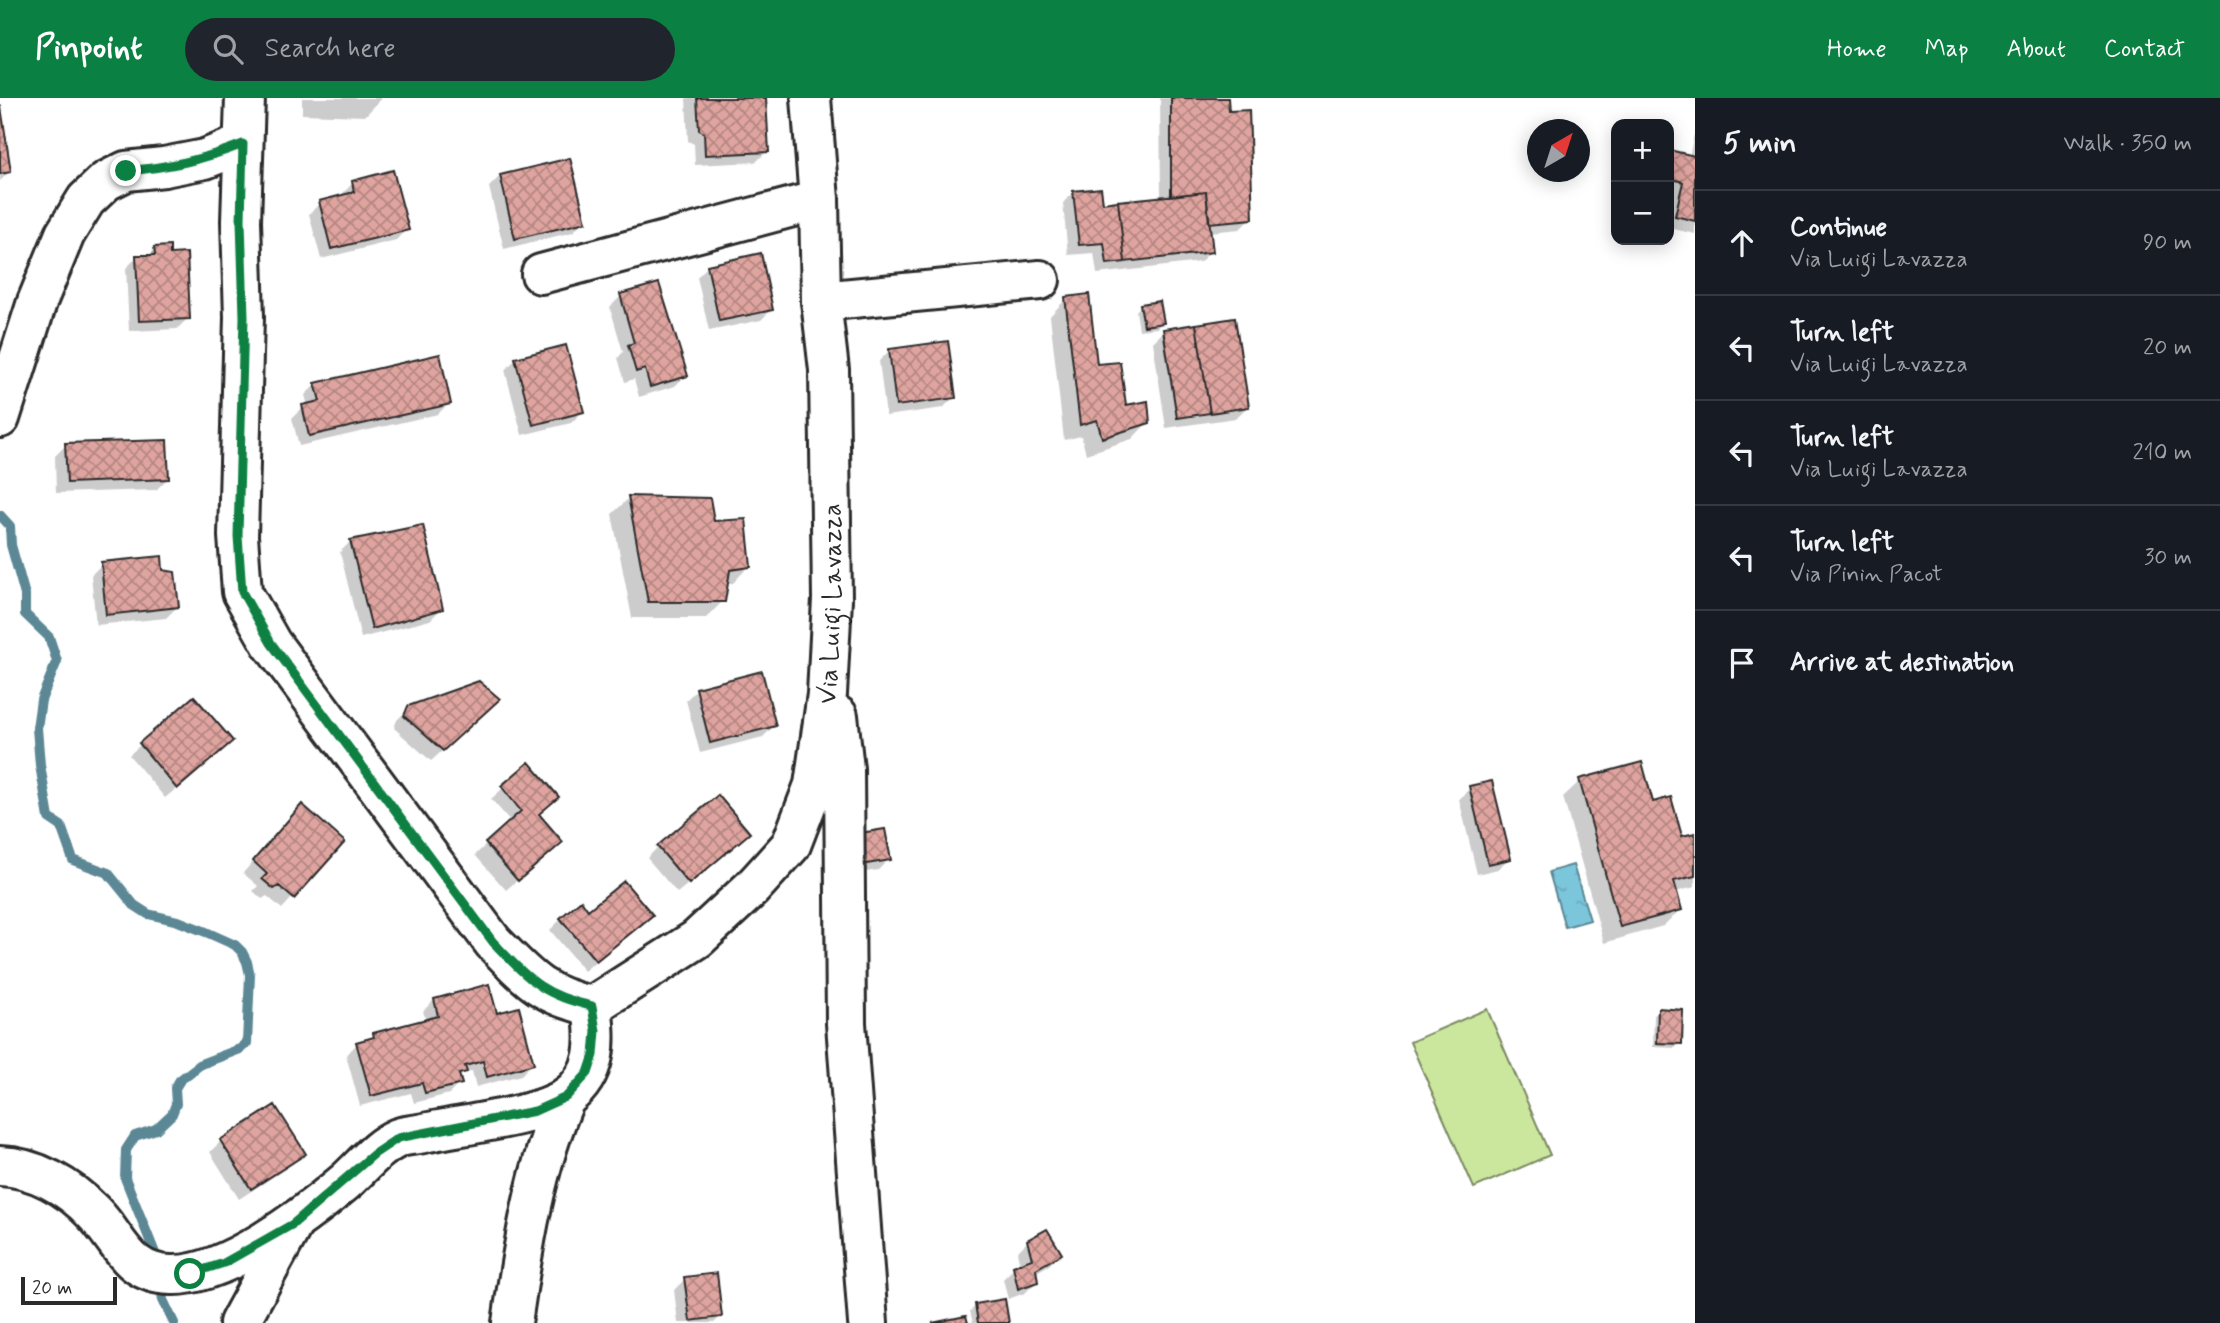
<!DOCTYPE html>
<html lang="en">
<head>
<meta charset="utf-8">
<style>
  :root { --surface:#171b24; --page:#20242c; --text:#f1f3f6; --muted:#9ea1a6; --line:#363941; --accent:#0b8043 }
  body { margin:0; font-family:Mynerve,sans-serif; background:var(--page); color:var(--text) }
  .controls { position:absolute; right:21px; top:21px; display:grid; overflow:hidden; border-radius:14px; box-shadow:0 4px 18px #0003 }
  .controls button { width:63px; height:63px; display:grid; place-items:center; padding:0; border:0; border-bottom:2px solid var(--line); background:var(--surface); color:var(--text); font:35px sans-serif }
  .compass { position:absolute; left:1527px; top:21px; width:63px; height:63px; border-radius:50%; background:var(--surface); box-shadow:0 4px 18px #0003; rotate:39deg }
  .scale { position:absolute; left:21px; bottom:18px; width:96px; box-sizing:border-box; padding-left:7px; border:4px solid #2b2b2b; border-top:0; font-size:19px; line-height:24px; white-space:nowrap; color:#2b2b2b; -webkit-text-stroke:5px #fff; paint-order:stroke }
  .stop { position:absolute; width:21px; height:21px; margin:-16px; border:5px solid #0b8043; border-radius:50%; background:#fff }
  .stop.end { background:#0b8043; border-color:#fff; box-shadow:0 2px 7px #0008 }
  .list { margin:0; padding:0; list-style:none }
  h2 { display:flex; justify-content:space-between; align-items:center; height:91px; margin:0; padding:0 28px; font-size:30px }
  h2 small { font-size:23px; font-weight:400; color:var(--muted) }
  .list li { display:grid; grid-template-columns:46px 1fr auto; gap:21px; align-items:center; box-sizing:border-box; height:105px; padding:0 28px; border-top:2px solid var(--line) }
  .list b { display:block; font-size:26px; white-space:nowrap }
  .list p { margin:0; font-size:23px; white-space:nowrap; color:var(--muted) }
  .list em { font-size:23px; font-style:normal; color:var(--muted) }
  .icon { flex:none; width:38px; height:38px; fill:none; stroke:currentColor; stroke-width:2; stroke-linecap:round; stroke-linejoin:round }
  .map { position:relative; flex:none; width:1695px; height:1225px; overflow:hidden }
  header { display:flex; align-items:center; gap:42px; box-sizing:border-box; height:98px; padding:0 35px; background:var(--accent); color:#fff }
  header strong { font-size:33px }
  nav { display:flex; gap:38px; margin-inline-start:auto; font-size:24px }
  .search { width:490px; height:63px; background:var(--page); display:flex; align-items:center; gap:18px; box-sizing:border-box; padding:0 24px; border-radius:38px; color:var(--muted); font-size:26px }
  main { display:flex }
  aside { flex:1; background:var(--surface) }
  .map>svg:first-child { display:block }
</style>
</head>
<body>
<header>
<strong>Pinpoint</strong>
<div class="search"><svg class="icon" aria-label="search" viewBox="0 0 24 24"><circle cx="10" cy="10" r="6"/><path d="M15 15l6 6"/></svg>Search here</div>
<nav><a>Home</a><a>Map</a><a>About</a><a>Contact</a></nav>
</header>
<main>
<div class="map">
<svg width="1695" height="1225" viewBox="0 0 1695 1225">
  <defs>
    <pattern id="water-ripples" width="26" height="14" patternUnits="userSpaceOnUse" patternTransform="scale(1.75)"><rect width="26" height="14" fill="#7bc6db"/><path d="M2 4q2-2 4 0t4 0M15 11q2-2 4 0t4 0" fill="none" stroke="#6aaabc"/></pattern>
    <pattern id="building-cross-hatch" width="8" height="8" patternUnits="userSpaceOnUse" patternTransform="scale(1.75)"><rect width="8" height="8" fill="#dfa49f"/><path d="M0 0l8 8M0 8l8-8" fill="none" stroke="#b58682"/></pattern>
  </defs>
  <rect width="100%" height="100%" fill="#fff"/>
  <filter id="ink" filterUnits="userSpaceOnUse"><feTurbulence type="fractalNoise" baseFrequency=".0143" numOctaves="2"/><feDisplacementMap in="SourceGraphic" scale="14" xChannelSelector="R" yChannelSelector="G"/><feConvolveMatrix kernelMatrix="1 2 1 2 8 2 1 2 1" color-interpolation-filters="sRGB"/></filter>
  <g filter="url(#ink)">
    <path fill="#cbe79d" stroke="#7b8964" stroke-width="2" d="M 1487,911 L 1550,1057 L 1474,1090 L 1410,944 Z"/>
    <path fill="url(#water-ripples)" stroke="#5b8895" stroke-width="2" d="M 1573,767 L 1590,822 L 1565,829 L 1549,774 Z"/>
    <path fill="#0003" d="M 302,0 L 382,0 L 365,18 L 302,16 Z
      M 686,0 L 765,0 L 767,53 L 756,64 L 695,67 L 694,46 L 688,43 Z
      M 1160,0 L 1226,0 L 1227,15 L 1251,120 L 1240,131 L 1209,134 L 1211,153 L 1200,164 L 1097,176 L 1094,155 L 1068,157 L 1063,105 L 1074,94 L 1101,107 L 1161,100 Z
      M 0,12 L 10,73 L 0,83 Z
      M 1695,32 L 1695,136 L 1669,130 L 1669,114 L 1673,94 L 1669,93 L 1669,55 L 1689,59 Z
      M 500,78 L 584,123 L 573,134 L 504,151 L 489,89 Z
      M 353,85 L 407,131 L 396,142 L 321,161 L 309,116 L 320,105 L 342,99 L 342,96 Z
      M 155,151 L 168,157 L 188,220 L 177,231 L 129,233 L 126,170 L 137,159 L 147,159 Z
      M 708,168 L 772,211 L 761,222 L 709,233 L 697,179 Z
      M 621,198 L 686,277 L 675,288 L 639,299 L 634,281 L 625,284 L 618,260 L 623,254 L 610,209 Z
      M 1066,201 L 1095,268 L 1125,309 L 1148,324 L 1132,341 L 1086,356 L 1081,338 L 1064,342 L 1050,218 Z
      M 1141,208 L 1162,224 L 1157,230 L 1139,232 L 1136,213 Z
      M 1164,233 L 1247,309 L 1236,320 L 1166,330 L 1153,244 Z
      M 890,252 L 954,299 L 943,310 L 886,318 L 879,263 Z
      M 516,261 L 582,314 L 571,325 L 522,337 L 505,272 Z
      M 316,286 L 449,305 L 438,316 L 299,348 L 292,320 L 303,309 L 308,308 L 305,297 Z
      M 66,347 L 167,381 L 156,392 L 56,395 L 55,358 Z
      M 629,400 L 712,425 L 749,468 L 733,485 L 726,486 L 723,503 L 706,520 L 632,520 L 612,416 Z
      M 351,443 L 441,511 L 430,522 L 361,540 L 340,454 Z
      M 102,466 L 161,473 L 177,509 L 166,520 L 96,527 L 91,477 Z
      M 697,591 L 774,628 L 763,639 L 700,655 L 686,602 Z
      M 194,600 L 220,654 L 165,700 L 129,657 Z
      M 409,610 L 487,612 L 431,663 L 394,630 L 397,622 Z
      M 529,667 L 538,717 L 550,754 L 506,792 L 475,757 L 511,724 L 491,701 Z
      M 1580,683 L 1652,707 L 1681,740 L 1695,737 L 1695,789 L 1675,794 L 1680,812 L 1663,828 L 1604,845 L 1563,699 Z
      M 1470,690 L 1509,760 L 1498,771 L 1477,776 L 1459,701 Z
      M 291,720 L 342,744 L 282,811 L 267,798 L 262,801 L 253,793 L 258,788 L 243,775 Z
      M 737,746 L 677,795 L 647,760 L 658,749 Z
      M 838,750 L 889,761 L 878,772 L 843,778 Z
      M 588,815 L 640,827 L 584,873 L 550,832 L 561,821 Z
      M 434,902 L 496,918 L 532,966 L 521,977 L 476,989 L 472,973 L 463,975 L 458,980 L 460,985 L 449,996 L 414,1005 L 411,995 L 360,1008 L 346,957 L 357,946 L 368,943 L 374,937 L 426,923 L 423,913 Z
      M 1659,912 L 1680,945 L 1675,950 L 1653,949 L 1654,917 Z
      M 274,1009 L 304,1055 L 293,1066 L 239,1101 L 210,1054 L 221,1043 Z
      M 1028,1143 L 1060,1156 L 1049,1167 L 1035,1175 L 1036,1184 L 1025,1195 L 1008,1201 L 1003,1181 L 1014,1170 L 1020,1167 L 1017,1154 Z
      M 685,1181 L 721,1218 L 714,1225 L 678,1225 L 674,1192 Z
      M 976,1208 L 1007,1225 L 973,1225 L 970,1213 Z"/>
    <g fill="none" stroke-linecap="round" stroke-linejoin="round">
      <path stroke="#5b8895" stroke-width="10" d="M 0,417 L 10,428 L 11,447 L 25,497 L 25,516 L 49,539 L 57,563 L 41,602 L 37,630 L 40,667 L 49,720 L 61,728 L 73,762 L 108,775 L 134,807 L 148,816 L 178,823 L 206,834 L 235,847 L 242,854 L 247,864 L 250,877 L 247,945 L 240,951 L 201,966 L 180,982 L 175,990 L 176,1006 L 172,1016 L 156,1031 L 135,1038 L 126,1052 L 125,1080 L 159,1165
        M 160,1183 L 163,1202 L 174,1225"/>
    </g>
    <path fill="url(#building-cross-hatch)" stroke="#2b2b2b" stroke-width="2" d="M 697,0 L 766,0 L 769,54 L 705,57 L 704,35 L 699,32 Z
      M 1171,0 L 1228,0 L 1229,13 L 1249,12 L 1253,121 L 1209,125 L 1206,94 L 1171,98 Z
      M 1,9 L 11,74 L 0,76 L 0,10 Z
      M 1669,52 L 1695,58 L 1695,123 L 1675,118 L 1683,84 L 1669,80 Z
      M 570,60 L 586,124 L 515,141 L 500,77 Z
      M 393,72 L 409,132 L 331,151 L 319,103 L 354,94 L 352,83 Z
      M 1101,90 L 1103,105 L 1118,103 L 1125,164 L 1107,166 L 1104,145 L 1079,147 L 1073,93 Z
      M 1206,94 L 1213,154 L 1125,164 L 1118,103 Z
      M 170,148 L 170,156 L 187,155 L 190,221 L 139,223 L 136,157 L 155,157 L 154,149 Z
      M 761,155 L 773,212 L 719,223 L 707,167 Z
      M 659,185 L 688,278 L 650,289 L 645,271 L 636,274 L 628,247 L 634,245 L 620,196 Z
      M 1089,196 L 1097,266 L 1120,264 L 1126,307 L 1148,303 L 1150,325 L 1102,340 L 1097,322 L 1080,327 L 1065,199 Z
      M 1160,203 L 1164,225 L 1144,228 L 1140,206 Z
      M 1235,220 L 1249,309 L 1210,315 L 1196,226 Z
      M 1196,226 L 1210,315 L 1177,320 L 1163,231 Z
      M 948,243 L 956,300 L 896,308 L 889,251 Z
      M 566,247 L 584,314 L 533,327 L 515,260 Z
      M 440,256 L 451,306 L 309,338 L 302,307 L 320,303 L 315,285 Z
      M 167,342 L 169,381 L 67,385 L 65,345 Z
      M 628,398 L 710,400 L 714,423 L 746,421 L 751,469 L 730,472 L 725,504 L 648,504 Z
      M 423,427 L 443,511 L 372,531 L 350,442 Z
      M 162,458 L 163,472 L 175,474 L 179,509 L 106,517 L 101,464 Z
      M 762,573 L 776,628 L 710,645 L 696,590 Z
      M 479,583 L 500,601 L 443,653 L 404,618 L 408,608 Z
      M 194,598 L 233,643 L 177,691 L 139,645 Z
      M 529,664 L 559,699 L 539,716 L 563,744 L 518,783 L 485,745 L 521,713 L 501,688 Z
      M 1642,664 L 1653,704 L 1671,699 L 1682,738 L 1695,735 L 1695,778 L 1674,783 L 1682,812 L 1620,829 L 1579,681 Z
      M 1492,683 L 1511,761 L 1488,766 L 1469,688 Z
      M 718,697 L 750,735 L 689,786 L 657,748 Z
      M 302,706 L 345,744 L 294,801 L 279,788 L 274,791 L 262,781 L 267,776 L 253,763 Z
      M 885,731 L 891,762 L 854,768 L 848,737 Z
      M 624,783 L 653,817 L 596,863 L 560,820 L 581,802 L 588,812 Z
      M 489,886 L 497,915 L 519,909 L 534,966 L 487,979 L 483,963 L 465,968 L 467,974 L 459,976 L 462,986 L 425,995 L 422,985 L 371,998 L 356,944 L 374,939 L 373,935 L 438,918 L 434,901 Z
      M 1658,910 L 1683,912 L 1682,946 L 1657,945 Z
      M 275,1007 L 306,1056 L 251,1091 L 220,1042 Z
      M 1047,1131 L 1062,1156 L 1036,1171 L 1038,1184 L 1018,1191 L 1013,1168 L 1032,1161 L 1027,1142 Z
      M 717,1175 L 722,1219 L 690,1223 L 684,1179 Z
      M 1005,1201 L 1009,1225 L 978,1225 L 975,1206 Z
      M 966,1218 L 968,1225 L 932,1225 Z"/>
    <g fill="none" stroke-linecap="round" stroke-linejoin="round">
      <defs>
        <g id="minor">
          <path id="s1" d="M 245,0 L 241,123 L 244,219 L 238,438 L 242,494 L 271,545 L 493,844 C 528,880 541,897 592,908 L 697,841 L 752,790 L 791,747 L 814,687 L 827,596 L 832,501 L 829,272 L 821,203 L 819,102 L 811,0"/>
          <path d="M 541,176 L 819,102"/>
          <path d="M 821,203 L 1040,182"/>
          <path d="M 0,320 L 37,204 L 65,136 L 86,102 L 106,83 L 126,73 L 164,69 L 205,61 L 243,46"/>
          <path d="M 838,618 L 844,671 L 846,925 L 868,1225"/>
          <path d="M 0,1068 C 35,1069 69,1089 93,1114 C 120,1141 126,1176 171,1177 C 224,1179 305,1118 345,1084 C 361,1070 377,1049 398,1040 C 405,1037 416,1037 424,1035 C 459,1027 539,1019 567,999 C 598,975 597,943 592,908"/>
          <path d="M 239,1225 L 293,1126"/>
          <path d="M 512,1225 C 523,1148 535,1070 566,999"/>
        </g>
      </defs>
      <use href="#minor" stroke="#2b2b2b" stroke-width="44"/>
      <use href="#minor" stroke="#fff" stroke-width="38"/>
    </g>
  </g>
  <g fill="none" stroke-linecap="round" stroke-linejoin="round" filter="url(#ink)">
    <path stroke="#0b8043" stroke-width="9" d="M 126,73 C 170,69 202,62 243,46 L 241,123 L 244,219 L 238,438 L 242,494 L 271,545 L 493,844 C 528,880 541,897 592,908 L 596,933 L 594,957 L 588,975 L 566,999 L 535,1013 L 398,1040 L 374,1056 L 293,1126 L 224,1165 L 190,1176"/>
  </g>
  <g text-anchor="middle" stroke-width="7" stroke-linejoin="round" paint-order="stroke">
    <g font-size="26" fill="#2b2b2b" stroke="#fff">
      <text dy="9" stroke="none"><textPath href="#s1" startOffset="1550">Via Luigi Lavazza</textPath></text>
    </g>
  </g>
</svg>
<div class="controls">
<button>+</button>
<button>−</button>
</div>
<svg class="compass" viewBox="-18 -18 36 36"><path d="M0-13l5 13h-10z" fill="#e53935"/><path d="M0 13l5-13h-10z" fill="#9ea1a6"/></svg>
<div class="scale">20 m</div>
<div class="stop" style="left:190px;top:1176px"></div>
<div class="stop end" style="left:126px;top:73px"></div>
</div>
<aside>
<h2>5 min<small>Walk · 350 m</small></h2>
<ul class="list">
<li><svg class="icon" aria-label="ahead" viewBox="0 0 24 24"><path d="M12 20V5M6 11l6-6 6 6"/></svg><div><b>Continue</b><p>Via Luigi Lavazza</p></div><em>90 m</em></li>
<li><svg class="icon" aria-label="left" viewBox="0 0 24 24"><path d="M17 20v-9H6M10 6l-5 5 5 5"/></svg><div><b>Turn left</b><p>Via Luigi Lavazza</p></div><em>20 m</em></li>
<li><svg class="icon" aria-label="left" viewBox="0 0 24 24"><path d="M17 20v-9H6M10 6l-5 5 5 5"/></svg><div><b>Turn left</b><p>Via Luigi Lavazza</p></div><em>210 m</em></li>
<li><svg class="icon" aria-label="left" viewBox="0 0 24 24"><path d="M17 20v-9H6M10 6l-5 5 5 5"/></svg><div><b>Turn left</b><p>Via Pinin Pacot</p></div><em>30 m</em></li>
<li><svg class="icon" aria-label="arrive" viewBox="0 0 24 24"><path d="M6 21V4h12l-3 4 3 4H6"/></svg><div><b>Arrive at destination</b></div></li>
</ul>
</aside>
</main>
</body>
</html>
